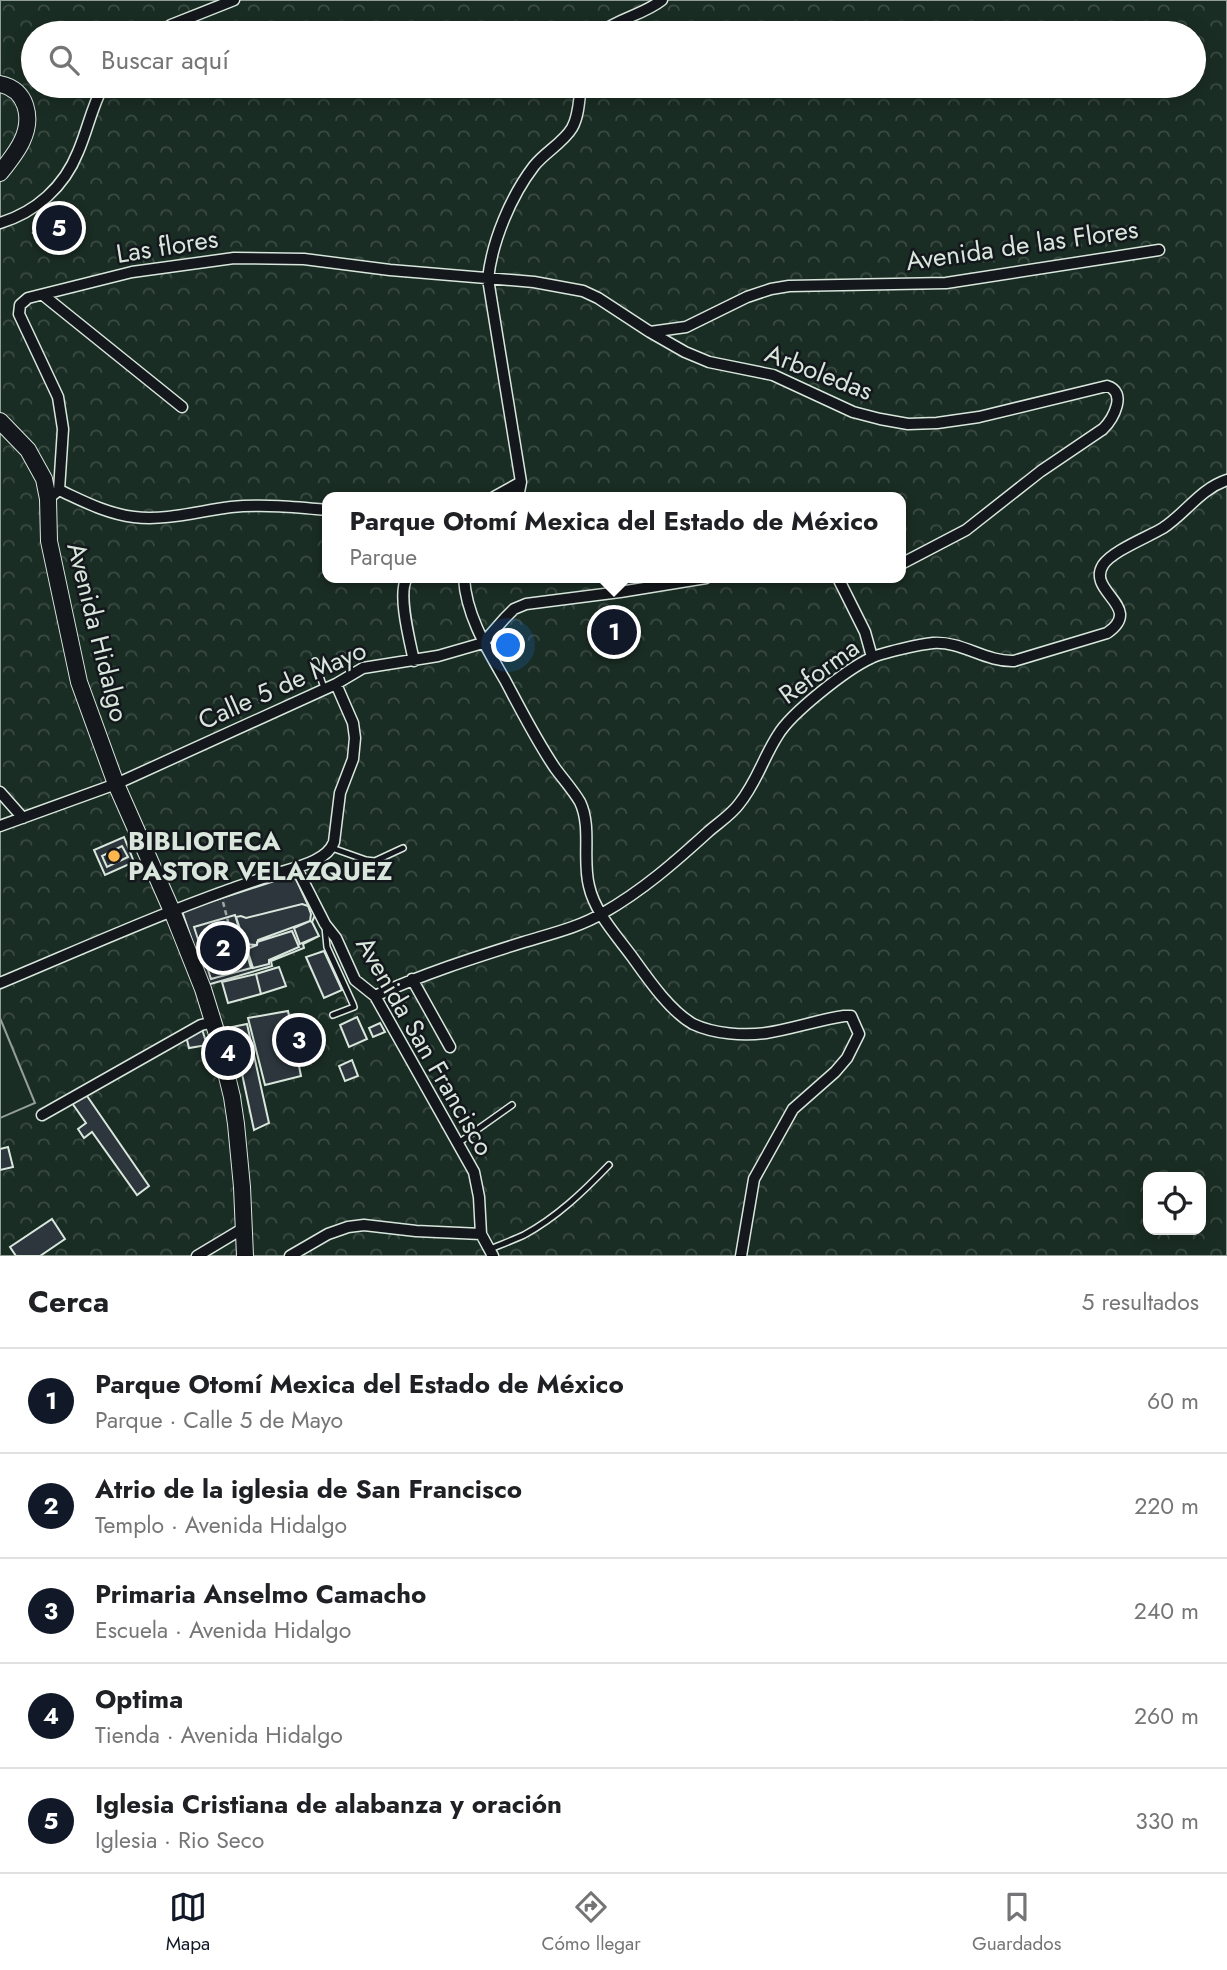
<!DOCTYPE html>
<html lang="es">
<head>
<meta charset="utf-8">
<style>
  :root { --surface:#fff; --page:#f2f2f2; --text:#202124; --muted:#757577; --line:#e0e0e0; --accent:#111827 }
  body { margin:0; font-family:Jost,sans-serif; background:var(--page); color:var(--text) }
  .controls { position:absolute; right:21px; bottom:21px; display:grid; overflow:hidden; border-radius:14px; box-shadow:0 4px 18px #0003 }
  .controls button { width:63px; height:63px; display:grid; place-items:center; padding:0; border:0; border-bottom:2px solid var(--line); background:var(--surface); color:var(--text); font:35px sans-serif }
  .you { position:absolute; left:509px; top:646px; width:24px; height:24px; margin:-18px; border:5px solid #fff; border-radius:50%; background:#1a73e8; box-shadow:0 0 0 10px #1a73e833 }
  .badge { display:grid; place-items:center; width:46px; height:46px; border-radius:50%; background:var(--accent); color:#fff; font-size:23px; font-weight:700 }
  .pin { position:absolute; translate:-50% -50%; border:4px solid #fff; box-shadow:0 2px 7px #0006 }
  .popup { position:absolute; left:322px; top:492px; width:584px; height:91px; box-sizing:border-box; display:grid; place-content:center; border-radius:14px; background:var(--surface); filter:drop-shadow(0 2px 5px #0005); font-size:23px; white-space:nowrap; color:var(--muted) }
  .popup b { font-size:26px; color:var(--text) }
  .popup::after { content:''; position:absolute; left:50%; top:100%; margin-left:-14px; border:14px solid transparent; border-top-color:var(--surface) }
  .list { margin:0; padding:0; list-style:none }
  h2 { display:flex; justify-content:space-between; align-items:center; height:91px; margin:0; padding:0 28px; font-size:30px }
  h2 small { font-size:23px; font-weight:400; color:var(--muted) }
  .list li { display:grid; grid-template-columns:46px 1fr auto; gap:21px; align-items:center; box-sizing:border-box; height:105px; padding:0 28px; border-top:2px solid var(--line) }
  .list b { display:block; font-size:26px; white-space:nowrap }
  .list p { margin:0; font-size:23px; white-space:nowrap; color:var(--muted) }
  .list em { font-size:23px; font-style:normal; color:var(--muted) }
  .icon { flex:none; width:38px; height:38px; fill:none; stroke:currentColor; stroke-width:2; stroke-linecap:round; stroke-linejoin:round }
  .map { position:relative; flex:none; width:1227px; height:1256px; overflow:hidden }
  .search { position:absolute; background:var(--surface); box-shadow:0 4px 18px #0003; left:21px; right:21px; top:21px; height:77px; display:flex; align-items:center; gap:18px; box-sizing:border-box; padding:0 24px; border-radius:38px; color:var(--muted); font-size:26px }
  .sheet { height:616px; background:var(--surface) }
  nav { display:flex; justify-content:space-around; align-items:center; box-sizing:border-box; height:98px; border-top:2px solid var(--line); background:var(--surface); font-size:19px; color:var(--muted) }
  nav a { display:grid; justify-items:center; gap:4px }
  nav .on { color:var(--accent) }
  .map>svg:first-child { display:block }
</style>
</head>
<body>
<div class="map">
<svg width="1227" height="1256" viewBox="0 0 1227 1256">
  <defs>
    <pattern id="forest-crowns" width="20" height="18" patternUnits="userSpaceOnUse" patternTransform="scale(1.75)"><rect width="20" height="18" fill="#1a2d24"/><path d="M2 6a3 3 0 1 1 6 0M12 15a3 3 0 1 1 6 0" fill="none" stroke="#3b4b43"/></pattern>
  </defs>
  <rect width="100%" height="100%" fill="#14181c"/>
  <path fill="url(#forest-crowns)" stroke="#939e99" stroke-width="2" fill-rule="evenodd" d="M 0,0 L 1227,0 L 1227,1256 L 0,1256 ZM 33,33 L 1194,33 L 1194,86 L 33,86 ZM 327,497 L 901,497 L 901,578 L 327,578 ZM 1148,1177 L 1201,1177 L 1201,1230 L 1148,1230 Z"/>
  <path fill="#1a2d24" stroke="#939e99" stroke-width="2" d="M 0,1018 L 35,1103 L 0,1118 Z"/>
  <path fill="#2c363c" stroke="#d8e6dc" stroke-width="2" d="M 72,206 L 84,222 L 48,251 L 33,233 Z
    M 124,837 L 134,862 L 105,875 L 94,850 Z
    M 122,846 L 128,857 L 107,867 L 102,856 Z
    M 290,876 L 296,879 L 307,903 L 315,915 L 312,922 L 319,936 L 303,944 L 304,948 L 271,961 L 272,966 L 207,985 L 182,911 Z
    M 302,904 L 308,906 L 311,914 L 310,921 L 258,940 L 257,945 L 245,944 L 236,917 L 241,916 L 246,918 Z
    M 235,915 L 251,968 L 211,979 L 194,927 Z
    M 310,921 L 312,922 L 319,936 L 300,944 L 294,928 Z
    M 292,931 L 299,947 L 269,960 L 269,964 L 253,968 L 247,949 L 257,945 L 257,942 Z
    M 324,951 L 342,990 L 324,998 L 306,957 Z
    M 279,967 L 286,986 L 261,994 L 256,974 Z
    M 256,974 L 261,994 L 228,1003 L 222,982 Z
    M 288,1011 L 301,1076 L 265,1085 L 248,1018 Z
    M 357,1017 L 367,1039 L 349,1047 L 340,1025 Z
    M 380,1023 L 385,1032 L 373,1037 L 369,1028 Z
    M 247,1024 L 269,1123 L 254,1130 L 232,1027 Z
    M 202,1029 L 207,1045 L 189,1048 L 186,1036 Z
    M 352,1060 L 358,1076 L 345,1081 L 339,1066 Z
    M 85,1093 L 149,1186 L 137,1195 L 92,1132 L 84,1138 L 78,1129 L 86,1123 L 72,1103 Z
    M 8,1147 L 13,1167 L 0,1170 L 0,1149 Z
    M 52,1219 L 65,1239 L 40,1256 L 16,1256 L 10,1247 Z"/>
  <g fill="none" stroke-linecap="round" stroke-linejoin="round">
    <defs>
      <path id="service" d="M 315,661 L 324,688
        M 332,848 L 366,860 L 375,861 L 403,848
        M 325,927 L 327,947 L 353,1004 L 354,1007 L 333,1015
        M 457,1144 L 512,1105
        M 488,1250 C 500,1245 513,1240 524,1235 C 557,1217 583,1192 609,1165"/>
      <path id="minor" d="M 160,33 L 171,25 L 234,0
        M 600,33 C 619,18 643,15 662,0
        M 0,223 C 36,212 64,187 78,152 C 88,129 91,109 103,86
        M 43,295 L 182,407
        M 650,332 L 686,327 L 747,297 L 771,289 L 789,286 L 946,283 L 1159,250
        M 59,490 C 83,501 107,514 134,517 C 166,521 199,511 231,507 C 263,504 295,507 327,510
        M 494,497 L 521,482
        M 518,497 L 521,482 L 488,279 C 492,241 511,196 534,166 C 545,152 563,143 572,128 C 579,116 579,99 581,86
        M 48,499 L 59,490 L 63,429 L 58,397 L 19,314 L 20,305 L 28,298 L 132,272 L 234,258 L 304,259 L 390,270 L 534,282 L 583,291 L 598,298 L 650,332 L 685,352 L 709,362 L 773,375 L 853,412 L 880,419 L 908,424 L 937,423 L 979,417 L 1107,386 C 1128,392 1113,419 1103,429 L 1041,471 L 966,530 L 901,564
        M 407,578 C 397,593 410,642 414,661
        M 464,578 C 466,615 487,649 505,680 C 521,710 536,740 555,768 C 563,779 573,790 580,802 C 592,827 582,859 589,886 C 595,913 617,936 633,958 C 648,979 670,1011 693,1024 C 714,1034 744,1036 766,1033 C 792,1029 818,1020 844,1016 L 851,1016 L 859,1034 L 847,1058 L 835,1072 L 793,1109 L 754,1179 L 741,1256
        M 838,578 L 865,632 L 872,657
        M 0,792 L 23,818
        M 0,826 L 116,784 L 336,684 L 363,668 L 438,656 L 483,643 L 505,618 L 514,609 L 526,604 L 620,592 L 706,578
        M 296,867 L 325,924 L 336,938 L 355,980 L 375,996 L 474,1172 L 479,1197 L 481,1234 L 493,1256
        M 412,979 L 450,1047
        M 0,983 C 91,945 181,904 275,874 C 293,868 327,862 334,842 L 340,793 L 353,759 L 355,738 L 353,723 L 336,684
        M 375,996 C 423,974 473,958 524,942 C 550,934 580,927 603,913 C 642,891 675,862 708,832 C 718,823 731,815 739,804 C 757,782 763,758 778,735 C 791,713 847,669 871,658 C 881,653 921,644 933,643 C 962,641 985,662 1014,661 L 1107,633 C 1145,607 1086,592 1103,565 C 1112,551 1148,537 1163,528 C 1186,513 1200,489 1227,480
        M 42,1115 L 201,1025 L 214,1022
        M 197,1256 L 242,1229
        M 290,1256 L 328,1234 L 348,1227 L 364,1225 L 416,1231 L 481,1234"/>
      <path id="secondary" d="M 0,84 C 27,89 33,118 22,141 C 17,152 8,163 0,173
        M 0,421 L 28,450 L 44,479 L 48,499 L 49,541 L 79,682 L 116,784 L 172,911 L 203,989 L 216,1031 L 232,1097 L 236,1124 L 242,1187 L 245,1256"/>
    </defs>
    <use href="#service" stroke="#d8e6dc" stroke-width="8"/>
    <use href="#minor" stroke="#d8e6dc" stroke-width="13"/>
    <use href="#secondary" stroke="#d8e6dc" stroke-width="18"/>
    <path stroke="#9da8a2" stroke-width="2.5" stroke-dasharray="5 3.5" stroke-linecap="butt" d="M 47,211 L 54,218
      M 223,902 L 231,933
      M 201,950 L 239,929"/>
    <use href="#service" stroke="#14181c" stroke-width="5"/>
    <use href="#minor" stroke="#14181c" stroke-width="10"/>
    <use href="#secondary" stroke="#14181c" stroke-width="16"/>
  </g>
  <circle fill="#ffb74d" stroke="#14181c" stroke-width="2.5" cx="114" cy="856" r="7"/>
  <g text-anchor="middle" stroke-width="5" stroke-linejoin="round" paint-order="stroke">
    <g font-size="26" fill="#d8e6dc" stroke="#14181c">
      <text transform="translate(1022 245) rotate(-8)" y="9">Avenida de las Flores</text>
      <text transform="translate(167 246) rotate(-9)" y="9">Las flores</text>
      <text transform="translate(819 372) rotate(21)" y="9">Arboledas</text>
      <text transform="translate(98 632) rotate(76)" y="9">Avenida Hidalgo</text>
      <text transform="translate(819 671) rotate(-36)" y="9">Reforma</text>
      <text transform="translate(282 685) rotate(-24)" y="9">Calle 5 de Mayo</text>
      <text transform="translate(425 1046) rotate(60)" y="9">Avenida San Francisco</text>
    </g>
    <g font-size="26" font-weight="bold" fill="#d8e6dc" stroke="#14181c" text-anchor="start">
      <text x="128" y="850">BIBLIOTECA<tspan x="128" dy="30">PASTOR VELAZQUEZ</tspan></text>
    </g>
  </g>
</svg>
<div class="controls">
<button><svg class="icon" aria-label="locate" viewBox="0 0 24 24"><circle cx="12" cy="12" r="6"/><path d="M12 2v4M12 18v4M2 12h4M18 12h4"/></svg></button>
</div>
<div class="you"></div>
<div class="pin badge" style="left:614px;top:632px">1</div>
<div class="popup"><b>Parque Otomí Mexica del Estado de México</b>Parque</div>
<div class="pin badge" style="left:223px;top:948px">2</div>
<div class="pin badge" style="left:299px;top:1040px">3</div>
<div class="pin badge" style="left:228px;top:1053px">4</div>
<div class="pin badge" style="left:59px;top:228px">5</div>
<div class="search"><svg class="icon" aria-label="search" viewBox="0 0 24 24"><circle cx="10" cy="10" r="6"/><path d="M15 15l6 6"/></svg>Buscar aquí</div>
</div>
<section class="sheet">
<h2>Cerca<small>5 resultados</small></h2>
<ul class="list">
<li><span class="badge">1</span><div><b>Parque Otomí Mexica del Estado de México</b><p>Parque · Calle 5 de Mayo</p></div><em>60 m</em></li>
<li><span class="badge">2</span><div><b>Atrio de la iglesia de San Francisco</b><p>Templo · Avenida Hidalgo</p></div><em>220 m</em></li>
<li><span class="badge">3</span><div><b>Primaria Anselmo Camacho</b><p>Escuela · Avenida Hidalgo</p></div><em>240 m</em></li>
<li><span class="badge">4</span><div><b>Optima</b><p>Tienda · Avenida Hidalgo</p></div><em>260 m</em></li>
<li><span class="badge">5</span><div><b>Iglesia Cristiana de alabanza y oración</b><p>Iglesia · Rio Seco</p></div><em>330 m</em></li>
</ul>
</section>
<nav>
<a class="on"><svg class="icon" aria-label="map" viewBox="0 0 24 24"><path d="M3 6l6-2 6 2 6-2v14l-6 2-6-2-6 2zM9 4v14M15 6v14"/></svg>Mapa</a>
<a><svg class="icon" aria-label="directions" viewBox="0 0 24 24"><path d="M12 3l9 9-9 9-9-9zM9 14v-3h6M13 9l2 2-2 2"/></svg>Cómo llegar</a>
<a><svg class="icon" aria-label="saved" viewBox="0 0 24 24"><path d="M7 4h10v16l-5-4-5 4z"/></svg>Guardados</a>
</nav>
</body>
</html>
